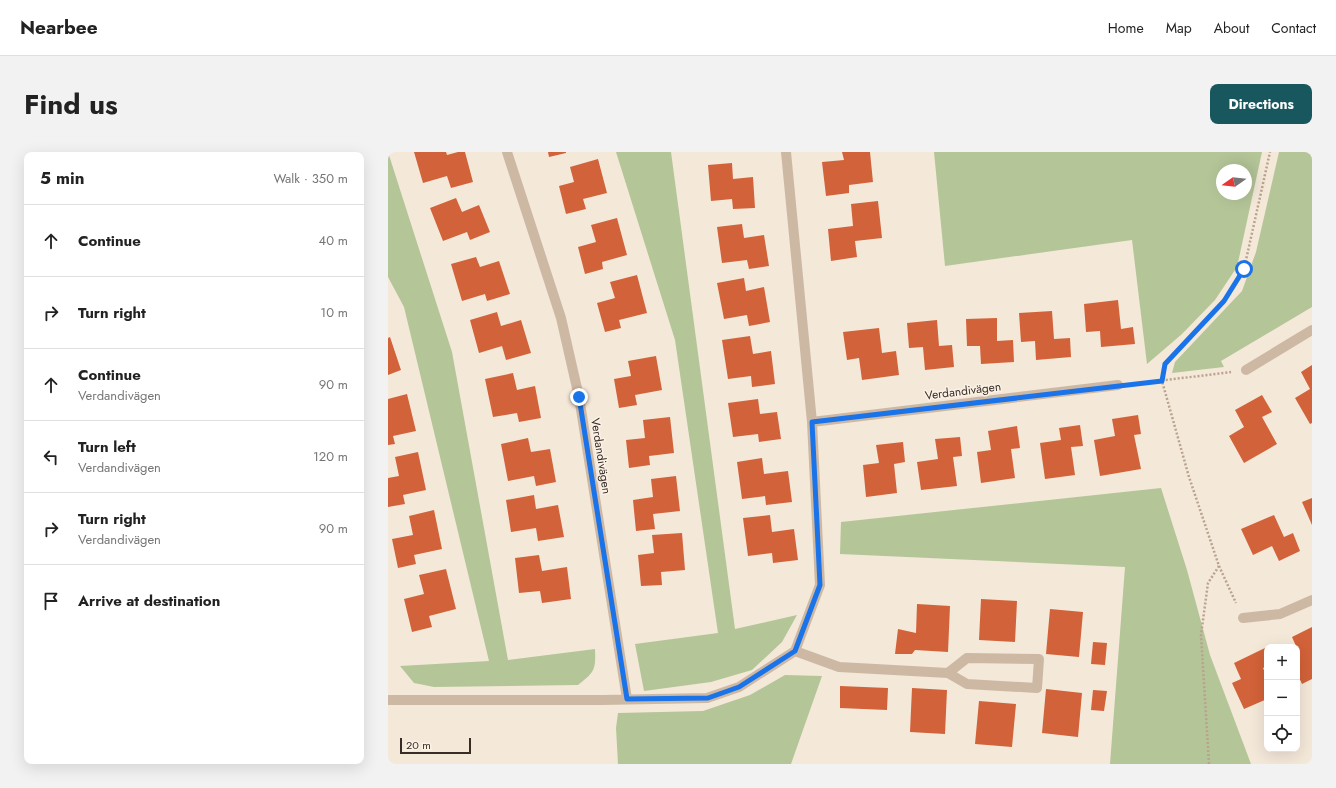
<!DOCTYPE html>
<html lang="en">
<head>
<meta charset="utf-8">
<style>
  :root { --surface:#fff; --page:#f2f2f2; --text:#222; --muted:#767676; --line:#e0e0e0; --accent:#18575e }
  body { margin:0; font-family:Jost,sans-serif; background:var(--page); color:var(--text) }
  .controls { position:absolute; right:12px; bottom:12px; display:grid; overflow:hidden; border-radius:8px; box-shadow:0 4px 16px #0002 }
  .controls button { width:36px; height:36px; display:grid; place-items:center; padding:0; border:0; border-bottom:1px solid var(--line); background:var(--surface); color:var(--text); font:20px sans-serif }
  .compass { position:absolute; left:828px; top:12px; width:36px; height:36px; border-radius:50%; background:var(--surface); box-shadow:0 4px 16px #0002; rotate:256deg }
  .scale { position:absolute; left:12px; bottom:10px; width:71px; box-sizing:border-box; padding-left:4px; border:2px solid #382c26; border-top:0; font-size:11px; line-height:14px; white-space:nowrap; color:#382c26; -webkit-text-stroke:3px #fbf2e6; paint-order:stroke }
  .stop { position:absolute; width:12px; height:12px; margin:-9px; border:3px solid #1a73e8; border-radius:50%; background:#fff }
  .stop.end { background:#1a73e8; border-color:#fff; box-shadow:0 1px 4px #0008 }
  .list { margin:0; padding:0; list-style:none }
  h2 { display:flex; justify-content:space-between; align-items:center; height:52px; margin:0; padding:0 16px; font-size:17px }
  h2 small { font-size:13px; font-weight:400; color:var(--muted) }
  .list li { display:grid; grid-template-columns:26px 1fr auto; gap:12px; align-items:center; box-sizing:border-box; height:72px; padding:0 16px; border-top:1px solid var(--line) }
  .list b { display:block; font-size:15px; white-space:nowrap }
  .list p { margin:0; font-size:13px; white-space:nowrap; color:var(--muted) }
  .list em { font-size:13px; font-style:normal; color:var(--muted) }
  .icon { flex:none; width:22px; height:22px; fill:none; stroke:currentColor; stroke-width:2; stroke-linecap:round; stroke-linejoin:round }
  .map { position:relative; flex:none; width:924px; height:612px; overflow:hidden; border-radius:8px }
  header { display:flex; align-items:center; gap:24px; box-sizing:border-box; height:56px; padding:0 20px; background:var(--surface); border-bottom:1px solid var(--line) }
  header strong { font-size:19px }
  nav { display:flex; gap:22px; margin-inline-start:auto; font-size:14px }
  .intro { display:flex; align-items:center; justify-content:space-between; box-sizing:border-box; height:96px; padding:0 24px }
  h1 { margin:0; font-size:28px }
  .button { padding:10px 18px; border-radius:8px; background:var(--accent); color:#fff; font-size:14px; font-weight:700 }
  main { display:flex; gap:24px; padding:0 24px }
  aside { flex:1; background:var(--surface); border-radius:8px; box-shadow:0 4px 16px #0002 }
  .map>svg:first-child { display:block }
</style>
</head>
<body>
<header>
<strong>Nearbee</strong>
<nav><a>Home</a><a>Map</a><a>About</a><a>Contact</a></nav>
</header>
<div class="intro"><h1>Find us</h1><a class="button">Directions</a></div>
<main>
<aside>
<h2>5 min<small>Walk · 350 m</small></h2>
<ul class="list">
<li><svg class="icon" aria-label="ahead" viewBox="0 0 24 24"><path d="M12 20V5M6 11l6-6 6 6"/></svg><div><b>Continue</b></div><em>40 m</em></li>
<li><svg class="icon" aria-label="right" viewBox="0 0 24 24"><path d="M7 20v-9h11M14 6l5 5-5 5"/></svg><div><b>Turn right</b></div><em>10 m</em></li>
<li><svg class="icon" aria-label="ahead" viewBox="0 0 24 24"><path d="M12 20V5M6 11l6-6 6 6"/></svg><div><b>Continue</b><p>Verdandivägen</p></div><em>90 m</em></li>
<li><svg class="icon" aria-label="left" viewBox="0 0 24 24"><path d="M17 20v-9H6M10 6l-5 5 5 5"/></svg><div><b>Turn left</b><p>Verdandivägen</p></div><em>120 m</em></li>
<li><svg class="icon" aria-label="right" viewBox="0 0 24 24"><path d="M7 20v-9h11M14 6l5 5-5 5"/></svg><div><b>Turn right</b><p>Verdandivägen</p></div><em>90 m</em></li>
<li><svg class="icon" aria-label="arrive" viewBox="0 0 24 24"><path d="M6 21V4h12l-3 4 3 4H6"/></svg><div><b>Arrive at destination</b></div></li>
</ul>
</aside>
<div class="map">
<svg width="924" height="612" viewBox="0 0 924 612">
  <rect width="100%" height="100%" fill="#f4e8d9"/>
  <path fill="#b4c598" fill-rule="evenodd" d="M 0,0 L 64,200 L 120,508 L 207,497 C 208,519 206,520 190,533 L 46,535 L 26,531 L 12,514 L 101,509 L 16,155 L 0,125 Z
    M 228,0 L 283,0 L 347,477 L 409,463 L 394,490 L 364,518 L 323,530 L 256,539 L 247,492 L 330,481 L 287,188 Z
    M 546,0 L 874,0 L 849,115 L 827,148 L 794,182 L 759,212 L 744,88 L 557,114 ZM 834,18 L 858,18 L 858,42 L 834,42 Z
    M 891,0 L 924,0 L 924,155 L 833,209 L 836,215 L 784,221 L 787,210 L 854,139 L 868,100 Z
    M 773,336 L 799,418 L 822,503 L 863,612 L 722,612 L 737,415 L 452,402 L 453,370 Z
    M 397,523 L 434,524 L 403,612 L 230,612 L 228,576 L 230,561 L 315,559 L 362,543 Z"/>
  <path fill="#d26239" d="M 26,0 L 58,0 L 59,3 L 70,0 L 77,0 L 85,30 L 63,36 L 59,24 L 35,31 Z
    M 160,0 L 178,0 L 178,1 L 161,5 Z
    M 454,0 L 482,0 L 485,30 L 461,33 L 461,41 L 438,44 L 434,10 L 456,8 Z
    M 210,7 L 219,41 L 195,47 L 198,57 L 178,62 L 171,34 L 186,30 L 182,15 Z
    M 344,11 L 345,27 L 365,25 L 367,56 L 345,57 L 344,47 L 323,49 L 320,13 Z
    M 68,46 L 74,60 L 91,53 L 102,80 L 82,88 L 79,80 L 55,89 L 42,56 Z
    M 490,49 L 494,86 L 467,89 L 469,105 L 443,109 L 440,77 L 465,74 L 463,52 Z
    M 229,66 L 239,103 L 214,110 L 215,117 L 197,122 L 190,95 L 208,90 L 203,73 Z
    M 354,72 L 356,86 L 376,83 L 381,114 L 361,117 L 359,108 L 334,111 L 329,75 Z
    M 88,105 L 92,115 L 111,109 L 122,142 L 99,149 L 97,142 L 74,149 L 63,112 Z
    M 249,123 L 259,161 L 231,168 L 233,176 L 217,180 L 209,151 L 227,146 L 222,130 Z
    M 356,126 L 358,139 L 376,135 L 382,170 L 361,174 L 359,163 L 336,167 L 329,131 Z
    M 730,148 L 733,177 L 745,175 L 747,192 L 713,195 L 712,179 L 698,180 L 696,152 Z
    M 664,159 L 666,187 L 682,186 L 683,205 L 648,208 L 647,189 L 633,190 L 631,161 Z
    M 109,160 L 113,174 L 133,168 L 143,201 L 118,208 L 114,194 L 91,201 L 82,168 Z
    M 609,166 L 609,189 L 625,188 L 626,210 L 593,212 L 592,194 L 579,194 L 578,167 Z
    M 549,168 L 551,194 L 564,193 L 566,215 L 537,218 L 535,195 L 521,196 L 519,171 Z
    M 491,176 L 494,201 L 508,199 L 511,223 L 474,228 L 471,206 L 459,208 L 455,180 Z
    M 362,184 L 365,202 L 383,199 L 387,232 L 364,235 L 363,224 L 340,227 L 334,188 Z
    M 2,185 L 13,218 L 0,223 L 0,186 Z
    M 268,204 L 274,238 L 247,243 L 249,253 L 231,256 L 226,227 L 243,224 L 240,209 Z
    M 924,213 L 924,271 L 922,272 L 907,246 L 922,237 L 913,220 Z
    M 125,221 L 129,238 L 147,234 L 153,266 L 131,270 L 129,261 L 105,265 L 97,227 Z
    M 19,242 L 28,279 L 5,284 L 7,292 L 0,293 L 0,247 Z
    M 874,243 L 884,260 L 874,265 L 889,292 L 856,311 L 841,284 L 856,275 L 847,258 Z
    M 370,247 L 372,262 L 389,260 L 393,287 L 371,290 L 370,282 L 345,285 L 340,251 Z
    M 750,263 L 753,282 L 746,283 L 753,317 L 712,324 L 706,288 L 727,284 L 724,267 Z
    M 282,265 L 286,301 L 261,304 L 262,313 L 241,316 L 238,288 L 257,286 L 255,268 Z
    M 692,273 L 695,294 L 683,295 L 687,323 L 657,327 L 652,291 L 673,288 L 671,276 Z
    M 629,274 L 632,296 L 623,297 L 627,326 L 593,331 L 589,300 L 603,298 L 600,279 Z
    M 572,285 L 574,304 L 565,305 L 569,334 L 533,338 L 529,310 L 550,307 L 547,287 Z
    M 140,286 L 143,300 L 162,297 L 168,330 L 148,334 L 146,324 L 120,329 L 113,292 Z
    M 515,290 L 517,310 L 506,312 L 509,341 L 478,345 L 475,313 L 491,311 L 488,293 Z
    M 30,300 L 38,338 L 15,343 L 17,352 L 0,355 L 0,326 L 11,324 L 7,305 Z
    M 374,306 L 376,322 L 400,319 L 404,350 L 378,353 L 377,344 L 354,347 L 349,310 Z
    M 288,324 L 292,359 L 265,362 L 267,377 L 248,379 L 245,348 L 265,345 L 263,327 Z
    M 146,343 L 148,357 L 170,353 L 176,385 L 150,389 L 148,376 L 123,380 L 118,348 Z
    M 924,346 L 924,373 L 914,350 Z
    M 46,358 L 54,397 L 26,403 L 28,412 L 10,416 L 4,387 L 25,383 L 21,364 Z
    M 382,363 L 384,380 L 406,377 L 410,408 L 385,411 L 384,401 L 360,404 L 355,366 Z
    M 886,363 L 896,385 L 905,381 L 912,399 L 891,409 L 884,394 L 865,403 L 853,377 Z
    M 294,381 L 297,418 L 273,420 L 274,433 L 253,434 L 250,403 L 266,401 L 264,383 Z
    M 151,403 L 154,419 L 179,415 L 183,447 L 154,451 L 152,439 L 131,441 L 127,406 Z
    M 58,417 L 68,457 L 41,464 L 44,475 L 24,480 L 16,447 L 36,442 L 31,423 Z
    M 593,447 L 629,449 L 627,490 L 591,488 Z
    M 529,452 L 562,454 L 560,500 L 527,498 L 524,502 L 507,502 L 510,477 L 528,481 Z
    M 662,457 L 695,460 L 691,505 L 658,502 Z
    M 924,475 L 924,527 L 914,532 L 909,521 L 909,502 L 911,501 L 904,485 Z
    M 705,490 L 719,491 L 717,513 L 703,512 Z
    M 879,495 L 879,514 L 875,516 L 879,525 L 879,547 L 856,557 L 844,531 L 853,527 L 846,511 Z
    M 452,534 L 500,536 L 499,558 L 452,556 Z
    M 524,536 L 559,538 L 557,582 L 522,580 Z
    M 658,537 L 694,541 L 690,585 L 654,581 Z
    M 705,538 L 719,539 L 716,559 L 703,558 Z
    M 591,549 L 628,552 L 624,595 L 587,592 Z"/>
  <g fill="none" stroke-linecap="round" stroke-linejoin="round">
    <path stroke="#b9a28e" stroke-width="2.5" stroke-dasharray="2 2" stroke-linecap="butt" d="M 746,232 L 843,220
      M 831,414 L 848,451
      M 821,612 L 813,483 L 820,431 L 831,414 L 801,325 L 774,229 L 777,212 L 836,149 L 856,117 L 882,0"/>
    <path stroke="#cdb8a4" stroke-width="10" d="M 119,0 L 173,166 L 191,245 L 239,547
      M 858,218 L 924,178
      M 424,270 L 730,233
      M 855,466 L 892,462 L 924,448
      M 407,499 L 451,515 L 560,521 L 579,532 L 649,536 L 651,507 L 579,506 L 560,521
      M 0,548 L 214,548 L 319,546 L 351,535 L 407,499 L 432,433 L 424,270 L 398,0"/>
  </g>
  <g fill="none" stroke-linecap="round" stroke-linejoin="round">
    <path stroke="#1a73e8" stroke-width="5" d="M 191,245 L 239,547 L 320,546 L 351,535 L 407,499 L 432,433 L 424,270 L 774,229 L 777,212 L 836,149 L 856,117"/>
  </g>
  <g text-anchor="middle" stroke-width="3" stroke-linejoin="round" paint-order="stroke">
    <g font-size="12" fill="#382c26" stroke="#fbf2e6">
      <text transform="translate(575 239) rotate(-7)" y="4">Verdandivägen</text>
      <text transform="translate(213 304) rotate(81)" y="4">Verdandivägen</text>
    </g>
  </g>
</svg>
<div class="controls">
<button>+</button>
<button>−</button>
<button><svg class="icon" aria-label="locate" viewBox="0 0 24 24"><circle cx="12" cy="12" r="6"/><path d="M12 2v4M12 18v4M2 12h4M18 12h4"/></svg></button>
</div>
<svg class="compass" viewBox="-18 -18 36 36"><path d="M0-13l5 13h-10z" fill="#e53935"/><path d="M0 13l5-13h-10z" fill="#767676"/></svg>
<div class="scale">20 m</div>
<div class="stop" style="left:856px;top:117px"></div>
<div class="stop end" style="left:191px;top:245px"></div>
</div>
</main>
</body>
</html>
